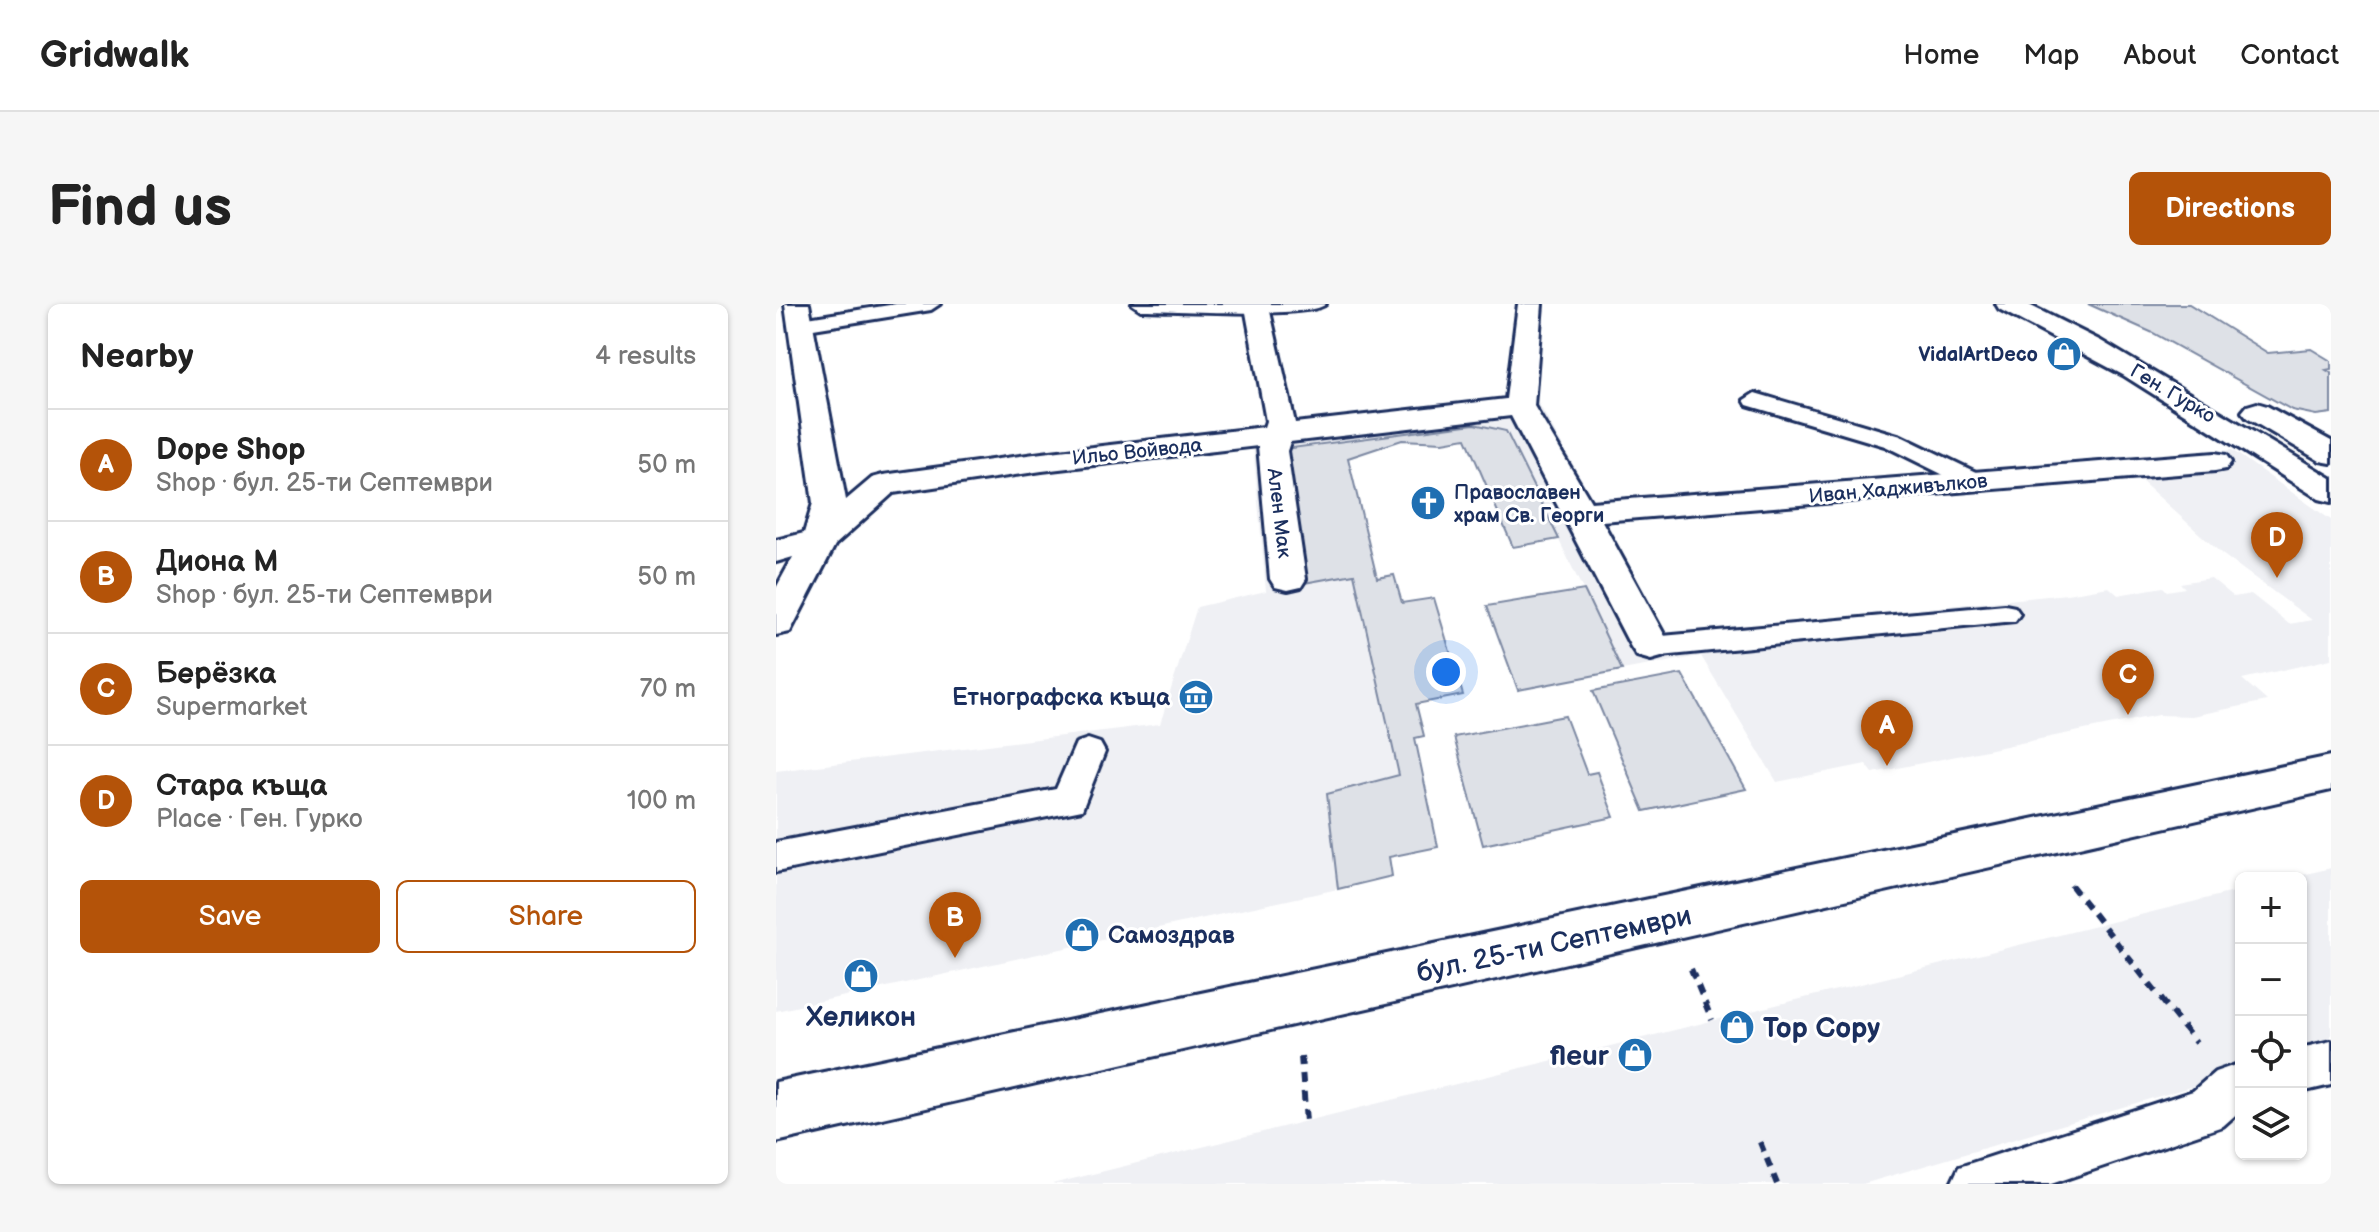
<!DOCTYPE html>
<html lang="en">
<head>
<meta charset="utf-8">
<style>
  :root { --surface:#fff; --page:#f6f6f6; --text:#222; --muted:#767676; --line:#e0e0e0; --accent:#b45309 }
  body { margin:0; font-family:"Balsamiq Sans",sans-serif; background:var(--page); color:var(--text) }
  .controls { position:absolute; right:24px; bottom:24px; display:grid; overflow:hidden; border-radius:12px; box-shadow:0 2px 6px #0004 }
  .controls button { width:72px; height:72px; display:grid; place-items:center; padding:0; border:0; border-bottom:2px solid var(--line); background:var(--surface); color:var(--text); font:40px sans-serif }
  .you { position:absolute; left:670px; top:368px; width:28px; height:28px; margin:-20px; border:6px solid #fff; border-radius:50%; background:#1a73e8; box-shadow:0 0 0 12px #1a73e833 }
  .badge { display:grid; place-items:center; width:52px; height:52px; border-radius:50%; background:var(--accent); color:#fff; font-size:26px; font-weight:700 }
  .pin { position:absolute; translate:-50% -66px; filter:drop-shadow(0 2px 4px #0008) }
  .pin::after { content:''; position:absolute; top:42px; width:28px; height:24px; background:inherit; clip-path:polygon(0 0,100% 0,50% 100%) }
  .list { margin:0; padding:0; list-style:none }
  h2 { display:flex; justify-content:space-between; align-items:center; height:104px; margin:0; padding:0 32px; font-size:34px }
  h2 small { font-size:26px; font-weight:400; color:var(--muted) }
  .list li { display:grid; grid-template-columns:52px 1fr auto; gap:24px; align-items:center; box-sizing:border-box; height:112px; padding:0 32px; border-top:2px solid var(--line) }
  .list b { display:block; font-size:30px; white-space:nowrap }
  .list p { margin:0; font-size:26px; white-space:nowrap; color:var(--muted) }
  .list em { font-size:26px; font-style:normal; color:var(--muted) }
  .actions { display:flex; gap:16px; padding:24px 32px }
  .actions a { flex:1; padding:18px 0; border:2px solid var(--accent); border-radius:12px; text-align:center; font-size:28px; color:var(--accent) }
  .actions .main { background:var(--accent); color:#fff }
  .icon { flex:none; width:44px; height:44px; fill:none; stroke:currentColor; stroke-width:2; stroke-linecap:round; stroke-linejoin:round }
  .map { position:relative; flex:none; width:1555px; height:880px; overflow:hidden; border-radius:12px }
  header { display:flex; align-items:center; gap:48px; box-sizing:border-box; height:112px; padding:0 40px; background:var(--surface); border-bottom:2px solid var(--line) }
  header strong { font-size:38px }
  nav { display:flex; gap:44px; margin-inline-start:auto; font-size:28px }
  .intro { display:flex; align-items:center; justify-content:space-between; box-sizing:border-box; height:192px; padding:0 48px }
  h1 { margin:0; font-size:56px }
  .button { padding:20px 36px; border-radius:12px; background:var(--accent); color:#fff; font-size:28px; font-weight:700 }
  main { display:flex; gap:48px; padding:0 48px }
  aside { flex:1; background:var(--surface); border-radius:12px; box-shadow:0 2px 6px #0004 }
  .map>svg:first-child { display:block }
</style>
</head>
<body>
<header>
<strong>Gridwalk</strong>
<nav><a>Home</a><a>Map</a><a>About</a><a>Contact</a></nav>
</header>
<div class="intro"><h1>Find us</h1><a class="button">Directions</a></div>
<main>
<aside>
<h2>Nearby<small>4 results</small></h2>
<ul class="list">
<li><span class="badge">A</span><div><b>Dope Shop</b><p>Shop · бул. 25-ти Септември</p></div><em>50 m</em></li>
<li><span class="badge">B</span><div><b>Диона М</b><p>Shop · бул. 25-ти Септември</p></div><em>50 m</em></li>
<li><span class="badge">C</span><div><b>Берёзка</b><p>Supermarket</p></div><em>70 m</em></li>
<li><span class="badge">D</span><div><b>Стара къща</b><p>Place · Ген. Гурко</p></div><em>100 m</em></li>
</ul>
<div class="actions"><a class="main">Save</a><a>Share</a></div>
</aside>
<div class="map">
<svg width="1555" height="880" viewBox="0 0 1555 880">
  <rect width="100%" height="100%" fill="#fff"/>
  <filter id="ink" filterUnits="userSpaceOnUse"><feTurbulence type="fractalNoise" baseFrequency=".0125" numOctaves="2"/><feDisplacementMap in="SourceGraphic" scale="16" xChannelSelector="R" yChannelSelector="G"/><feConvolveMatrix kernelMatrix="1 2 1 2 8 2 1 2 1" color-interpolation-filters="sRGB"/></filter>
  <g filter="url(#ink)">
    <path fill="#eff0f4" d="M 763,100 L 892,330 L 1291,290 L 1333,283 L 1342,291 L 1387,283 L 1391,287 L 1409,284 L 1404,279 L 1435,274 L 1458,293 L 1475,290 L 1513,320 L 1536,316 L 1446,250 L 1342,156 L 1456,146 L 1555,216 L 1555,355 L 1466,375 L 1491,397 L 1416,412 L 1382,411 L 1097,469 L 1090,460 L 1001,478 L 925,352 L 846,366 L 730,127 L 509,145 L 528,278 L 578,270 L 623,471 L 551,490 L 562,585 L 0,707 L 0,467 L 384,420 L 421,303 L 490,287 L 476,131 Z
      M 1555,564 L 1555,742 L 1525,751 L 1525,574 L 1514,574 Z
      M 1465,586 L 1465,768 L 1087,880 L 276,880 Z"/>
    <path fill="#dee1e7" stroke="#7c88a2" stroke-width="2" d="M 1312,0 L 1413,0 L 1492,49 L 1535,45 L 1555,57 L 1555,65 L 1550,66 L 1555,69 L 1555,109 L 1540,111 L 1516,106 L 1377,29 Z
      M 698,120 L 730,127 L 783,235 L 737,243 L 690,134 L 667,138 L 626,136 L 572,154 L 601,274 L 618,271 L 626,299 L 658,294 L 687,391 L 640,400 L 648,432 L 639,434 L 662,543 L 613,553 L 616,572 L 562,585 L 551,490 L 623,471 L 578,270 L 528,279 L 508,145 Z
      M 808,286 L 846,366 L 742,386 L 711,302 Z
      M 906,370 L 970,485 L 868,507 L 817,387 Z
      M 789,412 L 811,470 L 821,468 L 838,513 L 707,541 L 678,433 Z"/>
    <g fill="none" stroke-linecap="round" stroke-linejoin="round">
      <defs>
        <path id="lane" d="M 120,0 L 164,0 L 155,6 L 25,27 L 15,21 L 25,15 Z
          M 356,0 L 550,0 C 536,15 394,6 365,6 Z
          M 979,89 L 1125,132 L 1208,172 L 1211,177 L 1208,182 L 1190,182 L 1109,142 L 971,101 L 968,96 Z
          M 1229,301 L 1239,303 L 1244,310 L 1239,317 L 875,353 L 864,350 L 860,343 L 864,336 L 875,333 Z
          M 312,435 L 324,439 L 329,448 L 306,506 L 0,568 L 0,538 L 280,485 L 300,439 Z
          M 1555,737 L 1555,781 L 1525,788 L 1525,744 Z
          M 1465,759 L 1465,806 L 1447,822 L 1275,880 L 1175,880 L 1183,863 L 1417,787 L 1439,768 Z"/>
        <path id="street" d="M 9,0 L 33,0 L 70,196 L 96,174 L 107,171 L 266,149 L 488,123 L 490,117 L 469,3 L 471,0 L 491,0 L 493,3 L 519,119 L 730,95 L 742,0 L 766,0 L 758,102 L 815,198 L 1439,149 L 1450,151 L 1455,158 L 1450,165 L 1439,167 L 826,217 L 895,343 L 889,352 L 875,356 L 861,352 L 855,343 L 735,112 L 514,138 L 511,147 L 530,275 L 525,283 L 512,286 L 499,283 L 494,275 L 482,142 L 266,167 L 117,189 L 59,241 L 14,328 L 0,331 L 0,284 L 17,253 L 0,258 L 0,236 L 28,229 L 37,199 Z
          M 1555,452 L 1555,486 L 0,838 L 0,778 Z"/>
        <path id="secondary" d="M 1220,0 L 1251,0 L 1325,37 L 1555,174 L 1555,198 L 1543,195 L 1347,71 L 1223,5 Z
          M 1481,99 L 1491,102 L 1555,137 L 1555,159 L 1544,157 L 1471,114 L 1466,108 L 1471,102 Z"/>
      </defs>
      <use href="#lane" stroke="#1b2f5e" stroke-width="6"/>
      <use href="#street" stroke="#1b2f5e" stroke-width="6"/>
      <use href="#secondary" stroke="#1b2f5e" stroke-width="6"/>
      <path stroke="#1b2f5e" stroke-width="6" stroke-dasharray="10 8" stroke-linecap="butt" d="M 1295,581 L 1420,739
        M 915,665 L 936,716
        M 525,752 L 530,818
        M 984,838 L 1001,880"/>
      <use href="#lane" fill="#fff" fill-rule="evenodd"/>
      <use href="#street" fill="#fff" fill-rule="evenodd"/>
      <use href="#secondary" fill="#fff" fill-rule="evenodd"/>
    </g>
  </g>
  <defs>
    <symbol id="shop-disc" viewBox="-11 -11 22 22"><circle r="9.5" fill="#1f6fb2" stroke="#fff"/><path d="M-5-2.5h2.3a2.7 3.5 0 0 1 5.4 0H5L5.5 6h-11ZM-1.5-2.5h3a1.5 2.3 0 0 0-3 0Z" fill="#fff"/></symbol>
    <symbol id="church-disc" viewBox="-11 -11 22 22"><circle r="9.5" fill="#1f6fb2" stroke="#fff"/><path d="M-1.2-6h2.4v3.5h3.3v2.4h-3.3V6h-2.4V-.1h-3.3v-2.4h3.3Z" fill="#fff"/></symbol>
    <symbol id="museum-disc" viewBox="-11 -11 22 22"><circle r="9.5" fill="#1f6fb2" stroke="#fff"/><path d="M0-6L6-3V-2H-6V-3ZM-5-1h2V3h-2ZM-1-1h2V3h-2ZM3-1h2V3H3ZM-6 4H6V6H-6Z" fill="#fff"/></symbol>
  </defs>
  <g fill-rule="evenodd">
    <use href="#shop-disc" x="1268" y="30" width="40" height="40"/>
    <use href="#church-disc" x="632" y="179" width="40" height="40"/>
    <use href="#museum-disc" x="400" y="373" width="40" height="40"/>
    <use href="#shop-disc" x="286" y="611" width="40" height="40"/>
    <use href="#shop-disc" x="65" y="652" width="40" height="40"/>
    <use href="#shop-disc" x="941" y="703" width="40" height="40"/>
    <use href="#shop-disc" x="839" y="731" width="40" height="40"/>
  </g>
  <g text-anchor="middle" stroke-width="6" stroke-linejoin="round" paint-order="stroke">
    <g font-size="20" font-weight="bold" fill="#1b2f5e" stroke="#fff" text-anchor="end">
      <text x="1262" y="57">VidalArtDeco</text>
      <text x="678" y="195" text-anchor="start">Православен<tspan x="678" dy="23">храм Св. Георги</tspan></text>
    </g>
    <g font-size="20" fill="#1b2f5e" stroke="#fff">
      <text transform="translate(1397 89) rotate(31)" y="7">Ген. Гурко</text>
      <text transform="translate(361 147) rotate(-6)" y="7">Ильо Войвода</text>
      <text transform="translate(1122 184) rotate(-5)" y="7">Иван Хадживълков</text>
      <text transform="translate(504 209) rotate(83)" y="7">Ален Мак</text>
    </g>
    <g font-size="24" font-weight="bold" fill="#1b2f5e" stroke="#fff" text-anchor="end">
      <text x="394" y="401">Етнографска къща</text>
      <text x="332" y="639" text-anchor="start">Самоздрав</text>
    </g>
    <g font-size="28" fill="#1b2f5e" stroke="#fff">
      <text transform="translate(778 639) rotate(-12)" y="10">бул. 25-ти Септември</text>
    </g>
    <g font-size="28" font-weight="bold" fill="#1b2f5e" stroke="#fff">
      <text x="85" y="722">Хеликон</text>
      <text x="987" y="733" text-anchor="start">Top Copy</text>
      <text x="833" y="761" text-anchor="end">fleur</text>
    </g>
  </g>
</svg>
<div class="controls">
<button>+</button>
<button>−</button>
<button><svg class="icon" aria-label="locate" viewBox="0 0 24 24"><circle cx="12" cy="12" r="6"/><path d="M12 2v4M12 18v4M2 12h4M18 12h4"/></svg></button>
<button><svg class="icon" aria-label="layers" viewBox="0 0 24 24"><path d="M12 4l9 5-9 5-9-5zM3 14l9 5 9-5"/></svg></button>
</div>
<div class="you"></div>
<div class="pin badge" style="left:1111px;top:462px">A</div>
<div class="pin badge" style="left:179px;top:654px">B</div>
<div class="pin badge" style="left:1352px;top:411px">C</div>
<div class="pin badge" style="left:1501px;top:274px">D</div>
</div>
</main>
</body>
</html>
